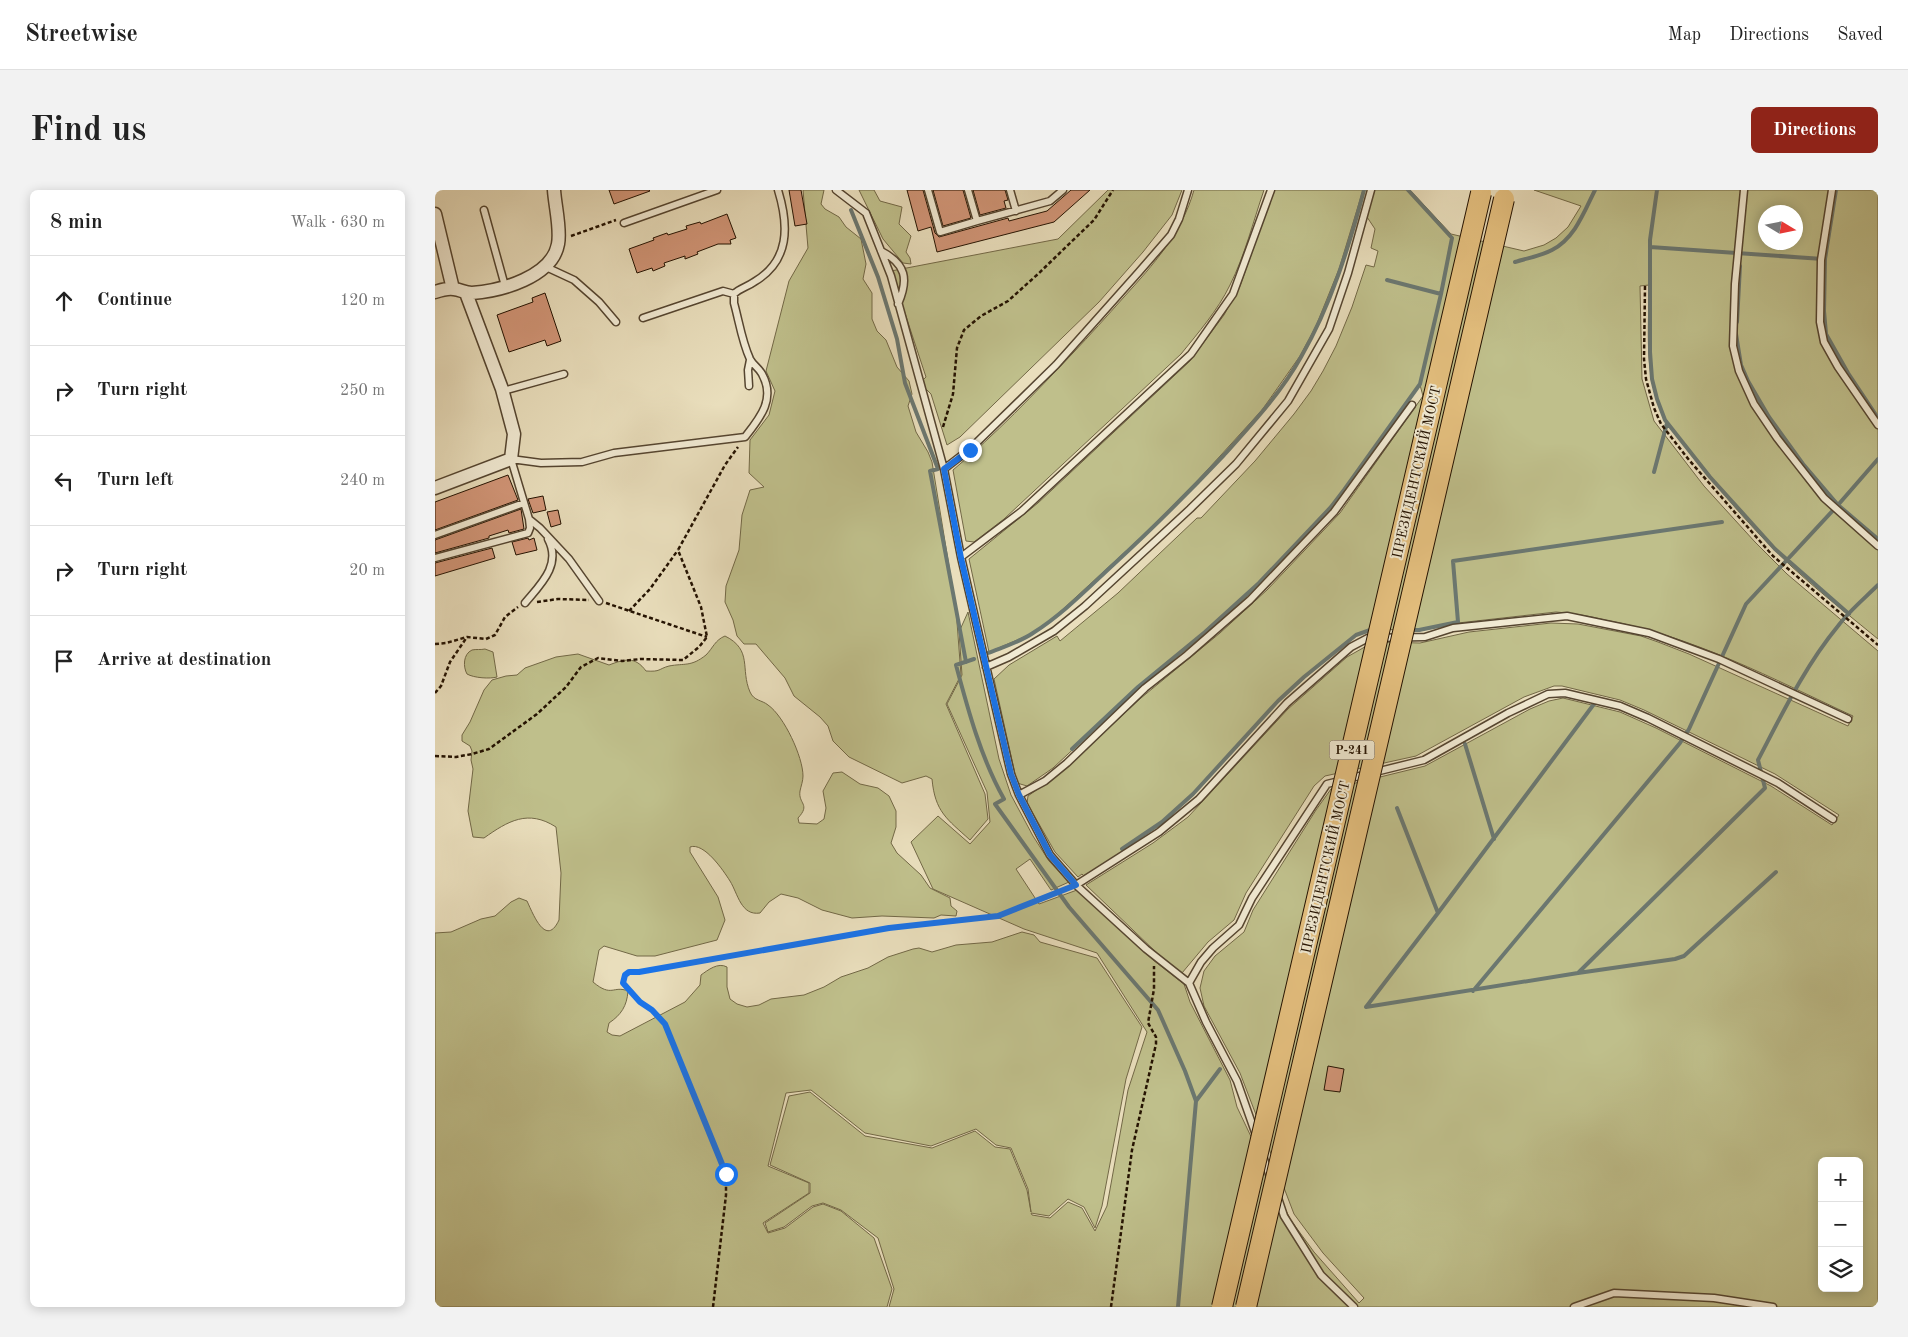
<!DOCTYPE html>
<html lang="en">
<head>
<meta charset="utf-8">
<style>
  :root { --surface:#fff; --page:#f2f2f2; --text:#222; --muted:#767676; --line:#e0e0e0; --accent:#8f2418 }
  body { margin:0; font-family:"Old Standard TT",serif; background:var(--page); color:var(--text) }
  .controls { position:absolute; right:15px; bottom:15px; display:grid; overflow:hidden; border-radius:8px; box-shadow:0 2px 12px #0003 }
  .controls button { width:45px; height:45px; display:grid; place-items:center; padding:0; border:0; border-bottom:1px solid var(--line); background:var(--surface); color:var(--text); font:25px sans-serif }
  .compass { position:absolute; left:1323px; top:15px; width:45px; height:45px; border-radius:50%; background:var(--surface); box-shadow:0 2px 12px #0003; rotate:100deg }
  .stop { position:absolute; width:15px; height:15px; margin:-11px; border:4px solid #1a73e8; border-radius:50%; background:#fff }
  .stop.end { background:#1a73e8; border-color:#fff; box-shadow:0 1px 5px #0008 }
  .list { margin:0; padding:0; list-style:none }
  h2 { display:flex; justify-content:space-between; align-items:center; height:65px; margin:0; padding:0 20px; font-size:21px }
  h2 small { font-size:16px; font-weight:400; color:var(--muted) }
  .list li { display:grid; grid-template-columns:32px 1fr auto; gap:15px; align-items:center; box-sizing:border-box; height:90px; padding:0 20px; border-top:1px solid var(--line) }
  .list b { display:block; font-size:19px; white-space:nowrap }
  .list em { font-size:16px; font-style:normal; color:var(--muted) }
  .icon { flex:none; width:28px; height:28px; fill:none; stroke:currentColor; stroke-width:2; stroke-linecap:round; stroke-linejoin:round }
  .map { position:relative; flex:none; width:1443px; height:1117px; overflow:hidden; border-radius:8px }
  header { display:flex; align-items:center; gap:30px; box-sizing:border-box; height:70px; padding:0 25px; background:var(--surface); border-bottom:1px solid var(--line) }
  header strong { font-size:24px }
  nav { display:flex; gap:28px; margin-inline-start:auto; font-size:18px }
  .intro { display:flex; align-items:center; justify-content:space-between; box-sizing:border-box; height:120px; padding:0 30px }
  h1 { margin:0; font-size:35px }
  .button { padding:12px 22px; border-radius:8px; background:var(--accent); color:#fff; font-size:18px; font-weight:700 }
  main { display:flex; gap:30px; padding:0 30px }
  aside { flex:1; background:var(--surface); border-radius:8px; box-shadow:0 2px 12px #0003 }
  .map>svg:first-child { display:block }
</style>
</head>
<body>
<header>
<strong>Streetwise</strong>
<nav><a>Map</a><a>Directions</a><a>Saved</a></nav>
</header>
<div class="intro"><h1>Find us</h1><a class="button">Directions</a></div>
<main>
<aside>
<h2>8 min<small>Walk · 630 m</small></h2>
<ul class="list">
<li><svg class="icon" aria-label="ahead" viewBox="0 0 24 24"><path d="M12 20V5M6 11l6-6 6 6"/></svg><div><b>Continue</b></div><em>120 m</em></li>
<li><svg class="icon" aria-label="right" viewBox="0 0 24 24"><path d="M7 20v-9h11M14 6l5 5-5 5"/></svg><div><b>Turn right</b></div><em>250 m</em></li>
<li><svg class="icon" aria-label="left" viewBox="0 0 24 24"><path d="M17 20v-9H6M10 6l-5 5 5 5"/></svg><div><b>Turn left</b></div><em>240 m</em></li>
<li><svg class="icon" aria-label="right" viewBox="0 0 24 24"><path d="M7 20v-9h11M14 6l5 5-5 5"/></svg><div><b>Turn right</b></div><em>20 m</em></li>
<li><svg class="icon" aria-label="arrive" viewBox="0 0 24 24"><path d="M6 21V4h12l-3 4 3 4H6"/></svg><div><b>Arrive at destination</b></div></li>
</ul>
</aside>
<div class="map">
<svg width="1443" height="1117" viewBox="0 0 1443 1117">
  <rect width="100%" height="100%" fill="#e9debc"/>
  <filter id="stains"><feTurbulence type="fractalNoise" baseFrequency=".004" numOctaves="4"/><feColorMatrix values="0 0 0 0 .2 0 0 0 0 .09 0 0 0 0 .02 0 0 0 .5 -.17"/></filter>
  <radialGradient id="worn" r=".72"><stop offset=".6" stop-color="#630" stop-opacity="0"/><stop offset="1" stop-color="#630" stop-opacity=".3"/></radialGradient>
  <path fill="#bfbf8b" stroke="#726846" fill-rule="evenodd" d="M 368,0 L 389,0 L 386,14 L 390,19 L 404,27 L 411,37 L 426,49 L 431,74 L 428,89 L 437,103 L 437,129 L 442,141 L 451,150 L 462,177 L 474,191 L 477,204 L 473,216 L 481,242 L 493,262 L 497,272 L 521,419 L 526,485 L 511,514 L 550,604 L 553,629 L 535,650 C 512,629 500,622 497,589 L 491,586 L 467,593 L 414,567 L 398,551 L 393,536 L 385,527 L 359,506 L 350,488 L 321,454 L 309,454 L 302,446 L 298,430 L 290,412 L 291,396 L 304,360 L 307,325 L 315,300 L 329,297 L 314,283 L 315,250 L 334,225 L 340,201 L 331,181 L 354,91 L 373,58 Z
    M 424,0 L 439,0 L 445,11 L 467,17 L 464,34 L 476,46 L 471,62 L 475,68 L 476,74 L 468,73 L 448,49 Z
    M 673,0 L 747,0 L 737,25 L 708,62 L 664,112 L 525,247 L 512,255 L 496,204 L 489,197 L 488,190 L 491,187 L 456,81 L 623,49 Z
    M 759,0 L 829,0 C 818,32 810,65 795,95 C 783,120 763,143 746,164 L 569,329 L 539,352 L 531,351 L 518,280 C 561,244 599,204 638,163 C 655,145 672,126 689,107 C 718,75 747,43 759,0 Z
    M 839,0 L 928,0 L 904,79 L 881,136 L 865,166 L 827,220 L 765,288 L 717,337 L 615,431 L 596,444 L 554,462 L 534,369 L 603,313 L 755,171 L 789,125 L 805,96 Z
    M 939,0 L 975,0 L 1016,44 L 1089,61 L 1109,55 L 1121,48 L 1133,37 L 1146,16 L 1099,0 L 1443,0 L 1443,449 C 1414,425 1384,402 1356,376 C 1324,346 1289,306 1262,271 C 1246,251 1228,233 1221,208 C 1210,172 1214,132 1214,95 L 1205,96 L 1207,189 L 1219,231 L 1269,296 L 1320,352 L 1352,384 L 1443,461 L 1443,1117 L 454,1117 L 459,1099 L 443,1048 L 406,1020 L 388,1013 L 377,1016 L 349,1037 L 333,1042 L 330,1033 L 375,1003 L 375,993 L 335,975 L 354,906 L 375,902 L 430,946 L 497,958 L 540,941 L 560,957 L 575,959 L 592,1000 L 596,1022 L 593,999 L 576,958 L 561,955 L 541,939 L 496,956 L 430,943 L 376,900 L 351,903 L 333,976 L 374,993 L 374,1003 L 328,1033 L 333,1043 L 350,1038 L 378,1017 L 388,1014 L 406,1021 L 439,1048 L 457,1099 L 452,1117 L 0,1117 L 0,743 L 16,742 L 46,729 L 60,726 L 76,712 L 84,708 L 92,711 C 98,724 111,758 124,730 L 126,683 L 121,637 C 93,619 73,631 49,648 L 38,647 L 33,621 L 38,579 L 36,570 L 37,561 L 35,556 L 27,551 L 27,545 L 35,532 L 49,500 L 57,490 L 71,486 L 82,485 L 90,478 L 121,467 L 143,464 L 174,475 C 190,469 200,466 211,481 C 226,482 223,479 234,476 C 250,473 256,477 271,465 C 278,458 280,450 290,446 C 318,460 305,479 315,502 C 319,511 327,510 333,515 C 349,526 368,567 368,586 C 368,591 366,596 365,601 C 363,614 376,614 363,628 L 364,633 L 382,634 L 389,629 L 391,618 L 388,601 L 398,583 L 407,582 L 425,594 L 443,598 L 454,606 L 461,621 L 461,637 L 456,653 L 462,663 L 486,685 L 495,698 L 515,708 L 516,716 L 522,721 L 521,726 L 506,725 L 499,728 L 447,726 L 417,728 L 387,720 L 363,708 L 346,704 L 334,712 L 325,723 C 306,726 303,704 295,691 C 288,680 269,652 255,657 L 255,662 L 283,707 L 290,730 L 282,750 L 220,766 L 202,766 L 169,756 L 164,760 L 158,792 C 177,808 178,795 193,801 C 192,816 186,825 174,833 L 172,842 L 177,845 L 185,846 L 250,812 L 265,795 L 266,785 C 273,780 283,772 292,777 L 292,797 L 295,809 L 302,814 L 312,817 L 324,815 L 336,809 L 369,805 L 389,797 L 406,787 L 433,778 L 453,767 L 478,759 L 484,758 L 497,762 L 521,755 L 557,752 L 587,742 L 599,745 L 605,752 L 662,768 L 707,837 L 691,889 L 667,1016 L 660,1038 L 649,1017 L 633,1009 L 614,1026 L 596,1023 L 597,1025 L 615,1028 L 633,1012 L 647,1018 L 660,1041 L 672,1016 L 693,900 L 712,842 L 662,763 L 589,739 L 498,699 L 476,652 L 503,626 L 535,654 L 555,632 L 552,602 L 512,514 L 527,485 L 524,442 L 533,422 L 564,569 L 576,605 L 598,646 L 614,671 L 634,692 L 616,700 L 595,669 L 581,679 L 604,714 L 642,700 L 718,770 L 749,794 L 755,812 L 795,890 L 802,917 L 855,1029 L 879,1062 L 924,1113 L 929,1108 L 888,1063 L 859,1024 L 805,883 L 769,816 L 765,798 L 769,781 L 780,766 L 809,742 L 818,720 L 881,620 L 896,599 L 990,576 L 1095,519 L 1114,511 L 1128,508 L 1185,522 L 1221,538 L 1336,596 L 1397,635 L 1404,625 L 1340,584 L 1209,520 L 1185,510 L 1127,496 L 1119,496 L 1089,507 L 981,566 L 890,586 L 879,596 L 811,703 L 799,730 L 773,752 L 747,783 L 723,764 L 651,695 L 718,653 L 753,627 L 853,519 L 912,467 L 935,454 L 946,452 L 985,453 L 1034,442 L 1116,433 L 1143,434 L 1206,446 L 1223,452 L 1254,464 L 1413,536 L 1418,526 C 1338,489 1258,446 1170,430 C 1154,426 1137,423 1121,422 L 1014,434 L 984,441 L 943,439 L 934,440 L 921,446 L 889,471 L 844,511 L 758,605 L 728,632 L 687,659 L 689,662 L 650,687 L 647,684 L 643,687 L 620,662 L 592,613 L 593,606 L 624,584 L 706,508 L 785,443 L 832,400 L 905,323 L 988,206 L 985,195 L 897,318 L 847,372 L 795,422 L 704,498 L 618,578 L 592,596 L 582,593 L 559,489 L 574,475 L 622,446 L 625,451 L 683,403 L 762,328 L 766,328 L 820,271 L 859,224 L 876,201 L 888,181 L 901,156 L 917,117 L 931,75 L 939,77 L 943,61 L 936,58 L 940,39 L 932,27 ZM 1330,22 L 1360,22 L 1360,52 L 1330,52 ZM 1387,971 L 1424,971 L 1424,1098 L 1387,1098 Z
    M 50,459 L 58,462 L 62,487 C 55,489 39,488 32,484 C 28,477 28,464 37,460 C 41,459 46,460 50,459 Z"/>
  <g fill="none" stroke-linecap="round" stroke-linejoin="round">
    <path stroke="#6b7770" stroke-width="4" d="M 1222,0 L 1215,50 L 1215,162 L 1217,189 L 1222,209 L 1230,230 L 1275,287 L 1340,359 L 1414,424
      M 1401,0 L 1390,69 L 1389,121 L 1391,144 L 1413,183 L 1443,228
      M 416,20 L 443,87 L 462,149 L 470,193 L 503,279 L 495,281 L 531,472
      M 1215,57 L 1388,69
      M 1080,72 C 1092,68 1106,66 1117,60 C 1140,48 1149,22 1160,0
      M 952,90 L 1006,104
      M 1302,132 L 1305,76
      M 1301,144 L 1306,175 L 1313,191 L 1334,227 L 1368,274 L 1403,315 L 1443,349
      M 1219,282 L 1232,233
      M 975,440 L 984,440 L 1023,432 L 1018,371 L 1287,332
      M 553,463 C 568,457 585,452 598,443 C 628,424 653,398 679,374 C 717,339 753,303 789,265 C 817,234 846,203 866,167 C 896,115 914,57 929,0
      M 539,469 L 521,475 C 533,520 546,568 569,609 L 560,614 L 634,717 L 723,820 L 750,881 L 761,911 L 743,1117
      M 1030,554 L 1059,649
      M 637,559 L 703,497 L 770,442 L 824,393 L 896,317 L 909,300 L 985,194 L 1006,104 L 1017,48 L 973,0
      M 962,618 L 1003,723
      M 687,659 L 727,632 L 758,604 L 843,511 L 869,487 L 921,445 L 938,439
      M 1143,783 L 1330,598 L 1323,570 C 1347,524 1370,476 1403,436 C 1414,421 1430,408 1443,395
      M 1038,801 L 1245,553 L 1254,539 L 1311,414 L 1403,315 L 1443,269
      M 931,817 L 1143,783 L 1240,769 L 1249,766 L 1341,682
      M 931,817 L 1003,723 L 1159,514
      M 761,911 L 785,879"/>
  </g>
  <path fill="#d19577" stroke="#241201" d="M 174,0 L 214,0 L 215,1 L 179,14 Z
    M 354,0 L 366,0 L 372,34 L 360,36 Z
    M 472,0 L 488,0 L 500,43 L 504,47 L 573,28 L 574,31 L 612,21 L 636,0 L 655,0 L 619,32 L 502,62 L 496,37 L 483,41 Z
    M 498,0 L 528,0 L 536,28 L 508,36 Z
    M 538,0 L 570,0 L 573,10 L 569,11 L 571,18 L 545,25 Z
    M 292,24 L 301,48 L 295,50 L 296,54 L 283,54 L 262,62 L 263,64 L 250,69 L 250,66 L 229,73 L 230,76 L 218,81 L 217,78 L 202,83 L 194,59 L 219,50 L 218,48 L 232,43 L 233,45 L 252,39 L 251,36 L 265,32 L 266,34 Z
    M 110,103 L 126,151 L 112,156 L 110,150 L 74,162 L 62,125 L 98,112 L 97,108 Z
    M 73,285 L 83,310 L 0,340 L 0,312 Z
    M 108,306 L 111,320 L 98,323 L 93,309 Z
    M 86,319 L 89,339 L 74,343 L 73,340 L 54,346 L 54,348 L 0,363 L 0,350 Z
    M 123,320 L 126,334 L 116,337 L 112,322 Z
    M 93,348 L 94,350 L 99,348 L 102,360 L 81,365 L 77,352 Z
    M 57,358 L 60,368 L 0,386 L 0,373 Z
    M 893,876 L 909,879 L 905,902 L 889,900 Z"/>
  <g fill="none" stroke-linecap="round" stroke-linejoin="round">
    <defs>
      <path id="service" d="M 401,0 L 431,23 L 456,86 L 509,279 L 526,367 L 576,584 L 584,605 L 615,665 L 641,695 L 711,759 L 754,793 L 771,832 L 802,891 L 821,945
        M 493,0 L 505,42 L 542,31
        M 533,0 L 542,31 L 615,11 L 628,0
        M 575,0 L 581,21
        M 1309,0 L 1300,94 L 1298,156 L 1304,181 L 1319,214 L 1342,248 L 1389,308 L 1443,356
        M 1397,0 L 1386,70 L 1385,132 L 1389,152 L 1403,177 L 1443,235
        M 49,20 L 70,96
        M 189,33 L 282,0
        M 446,61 C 471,74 474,89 463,114
        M 111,77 L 139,90 L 164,112 L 181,132
        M 208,128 L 288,101 L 299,104 C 305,98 312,97 319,92 C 355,71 354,36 343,0
        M 314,196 L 313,180 L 315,170
        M 67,199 L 72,200 L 129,184
        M 509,279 L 535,259 L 621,175 L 703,83 L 736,45 L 744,29 L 753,0
        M 0,345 L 89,313
        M 526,367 L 587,321 L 756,164 L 798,104 L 836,0
        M 0,368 L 93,343 L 95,338 L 94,329
        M 164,411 L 134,369 L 105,338 L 94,329 L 76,269 L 106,273 L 147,272 L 179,263 L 310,247 C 325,228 341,209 327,184 C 324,178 318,175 315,169 C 307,152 304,131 299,113 L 299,104
        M 90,413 C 105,395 127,375 113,349
        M 551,477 L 574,467 L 619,441 L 650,416 L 755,319 L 801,274 L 853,211 L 894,139 L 913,83 L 936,0
        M 584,605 L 610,591 L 632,573 L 710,498 L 752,465 L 815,410 L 899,322 L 977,215
        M 641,695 L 724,642 L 764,609 L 852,513 L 916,457 L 933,448 L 990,447 L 1018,438 L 1132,426 L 1214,443 L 1284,469 L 1413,529
        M 754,793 L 766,772 L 778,758 L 804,735 L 817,708 L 892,594 L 989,570 L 1073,523 L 1113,504 L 1130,503 L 1185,516 L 1213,528 L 1343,593 L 1398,629
        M 828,966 L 835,987
        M 843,1008 L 849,1026 L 886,1085 L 919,1117
        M 1139,1117 L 1179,1103 L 1279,1108 L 1338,1117"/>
      <path id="minor" d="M 0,24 L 18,99
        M 0,102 C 6,100 13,98 19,99 C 26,100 30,103 37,103 C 66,101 117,87 123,54 C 126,39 120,16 119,0
        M 0,298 L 76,269 L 79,244 L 67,199 L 31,103"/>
    </defs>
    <use href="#service" stroke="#554530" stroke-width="9"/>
    <use href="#minor" stroke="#554530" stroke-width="15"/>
    <path stroke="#241201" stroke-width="2.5" stroke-dasharray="4 2.5" stroke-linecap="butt" d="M 136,46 L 181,30
      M 1210,96 L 1209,169 L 1211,189 L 1219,218 L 1226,234 L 1254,270 L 1338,366 L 1443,455
      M 508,237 L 518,204 L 522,158 L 529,140 L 546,126 L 573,111 L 603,84 L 659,30 L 678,0
      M 102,412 L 123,409 L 154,410
      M 171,413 L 272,447
      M 194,421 L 215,399 L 243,360
      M 0,454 L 11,453 L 32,447 L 51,449 L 60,445 L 70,427 L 83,417
      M 0,503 L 6,496 L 15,472 L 32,447
      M 0,566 L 21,567 L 37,564 L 54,559 L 102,524 L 131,497 L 146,477 L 163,468 L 187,471 L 206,469 L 248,470 L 264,457 L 272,447 L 266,417 L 243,360 L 290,275 L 303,257
      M 278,1117 L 291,1005 L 291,984 L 230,834 L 217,820 L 205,812 L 188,793 L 190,785 L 194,782 L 204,782 L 454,738 L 563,726 L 634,698
      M 676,1117 L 697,960 L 721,854 L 721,847 L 713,833 L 719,799 L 719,776"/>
    <use href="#service" stroke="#f1ead3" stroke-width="6"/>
    <use href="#minor" stroke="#f1ead3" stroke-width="12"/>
    <defs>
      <path id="trunk-bridge" d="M 787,1117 L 1046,3
        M 811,1117 L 1069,9"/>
    </defs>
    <use href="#trunk-bridge" stroke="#241201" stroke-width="22" stroke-linecap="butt"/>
    <use href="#trunk-bridge" stroke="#e4bf7e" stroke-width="20"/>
  </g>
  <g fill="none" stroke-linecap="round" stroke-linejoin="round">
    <path stroke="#1a73e8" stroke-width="6" d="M 291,984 L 230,834 L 217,820 L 205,812 L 188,793 L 190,785 L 194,782 L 204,782 L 454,738 L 563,726 L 641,695 L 615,665 L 584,605 L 576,584 L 526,368 L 509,279 L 535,260"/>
  </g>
  <g text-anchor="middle" stroke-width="4" stroke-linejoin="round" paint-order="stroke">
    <rect fill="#f1ead3" stroke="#625340" stroke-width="1" x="894.5" y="550.5" width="45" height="19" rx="4"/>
    <g font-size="12" font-weight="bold" fill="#241201">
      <text x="917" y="564">Р-241</text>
    </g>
    <g font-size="14" fill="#241201" stroke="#f1ead3">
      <text transform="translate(981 282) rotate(-77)" y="5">ПРЕЗИДЕНТСКИЙ МОСТ</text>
      <text transform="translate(890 677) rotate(-77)" y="5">ПРЕЗИДЕНТСКИЙ МОСТ</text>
    </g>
  </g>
  <rect width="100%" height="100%" filter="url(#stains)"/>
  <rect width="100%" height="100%" fill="url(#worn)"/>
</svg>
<div class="controls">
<button>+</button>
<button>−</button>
<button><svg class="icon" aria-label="layers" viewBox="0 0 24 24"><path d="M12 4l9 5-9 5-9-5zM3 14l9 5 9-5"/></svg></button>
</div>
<svg class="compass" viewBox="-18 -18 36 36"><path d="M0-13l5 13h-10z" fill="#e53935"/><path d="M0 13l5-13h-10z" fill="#767676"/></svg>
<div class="stop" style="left:291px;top:984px"></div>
<div class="stop end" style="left:535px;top:260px"></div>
</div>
</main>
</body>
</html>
